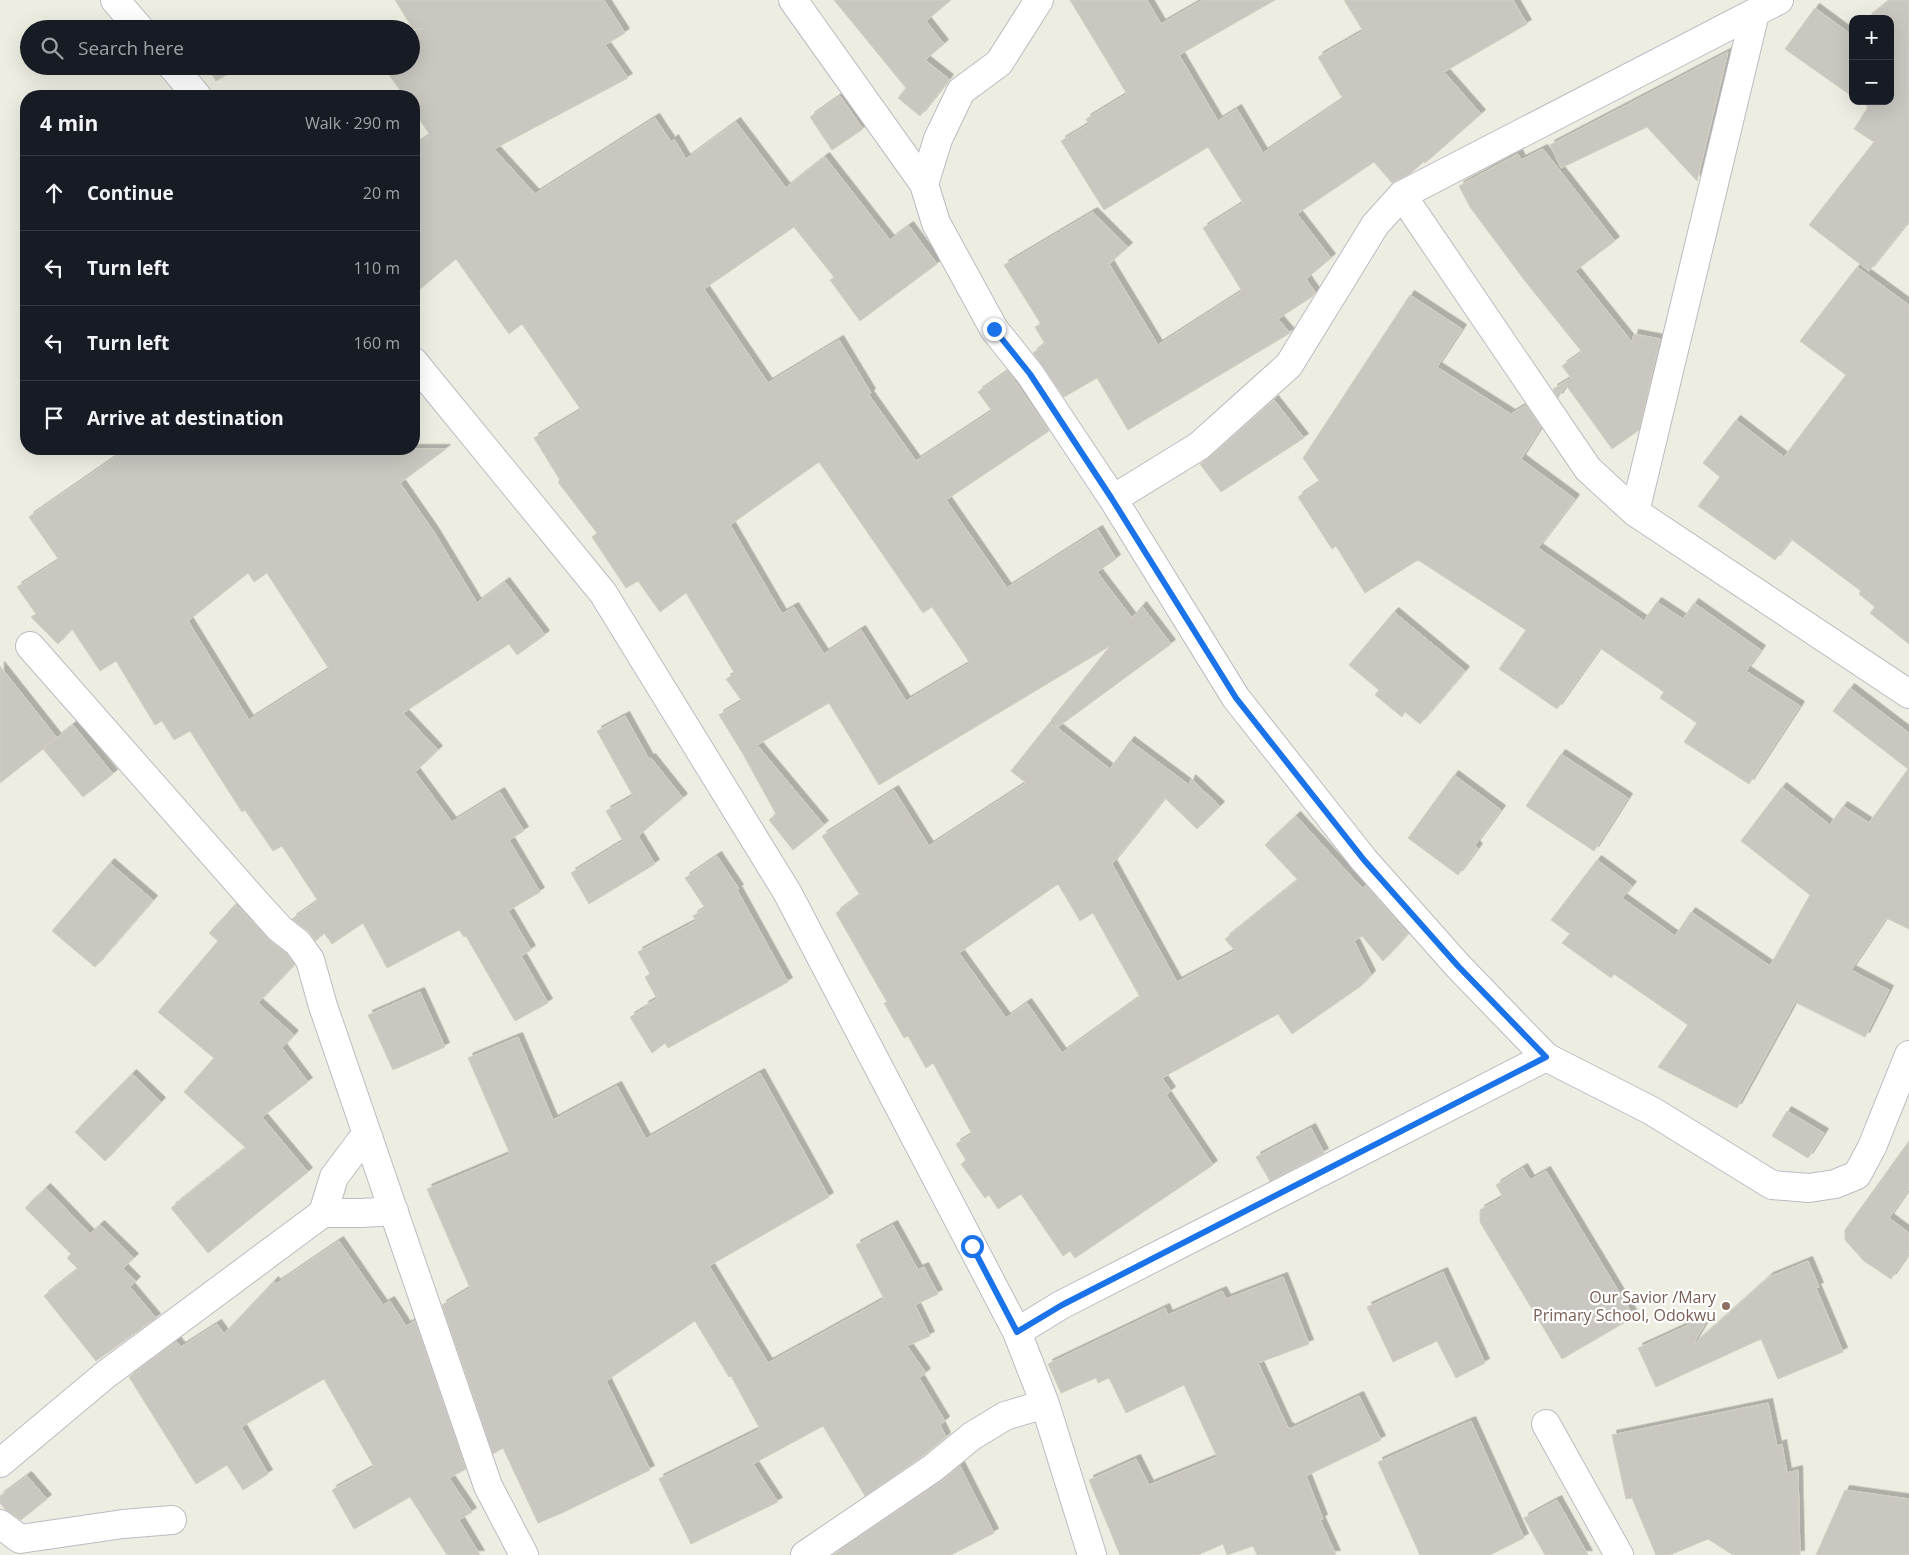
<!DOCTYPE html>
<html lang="en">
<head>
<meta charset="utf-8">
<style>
  :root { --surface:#171b24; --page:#20242c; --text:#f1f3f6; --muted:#9ea1a6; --line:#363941 }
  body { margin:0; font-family:"Open Sans",sans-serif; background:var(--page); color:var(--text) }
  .controls { position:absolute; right:15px; top:15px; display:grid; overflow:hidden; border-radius:10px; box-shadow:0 5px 20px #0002 }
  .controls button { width:45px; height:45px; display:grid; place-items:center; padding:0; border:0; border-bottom:1px solid var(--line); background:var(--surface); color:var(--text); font:25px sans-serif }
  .stop { position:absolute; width:15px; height:15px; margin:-11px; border:4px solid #1a73e8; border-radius:50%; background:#fff }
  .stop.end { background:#1a73e8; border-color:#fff; box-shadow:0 1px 5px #0008 }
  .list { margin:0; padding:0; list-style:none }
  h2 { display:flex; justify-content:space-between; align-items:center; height:65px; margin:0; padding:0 20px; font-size:21px }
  h2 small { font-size:16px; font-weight:400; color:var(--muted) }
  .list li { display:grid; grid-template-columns:32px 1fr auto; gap:15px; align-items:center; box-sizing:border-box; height:75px; padding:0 20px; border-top:1px solid var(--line) }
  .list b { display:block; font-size:19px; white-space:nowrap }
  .list em { font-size:16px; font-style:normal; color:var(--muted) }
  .icon { flex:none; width:28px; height:28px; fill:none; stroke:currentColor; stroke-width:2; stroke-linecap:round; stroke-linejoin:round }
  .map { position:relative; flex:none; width:1909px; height:1555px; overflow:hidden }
  .search { position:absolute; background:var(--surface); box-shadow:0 5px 20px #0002; left:20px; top:20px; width:400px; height:55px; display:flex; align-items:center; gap:12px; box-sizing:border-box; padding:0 18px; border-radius:28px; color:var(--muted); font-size:19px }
  .panel { position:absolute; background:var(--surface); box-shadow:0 5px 20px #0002; left:20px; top:90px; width:400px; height:365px; border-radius:20px }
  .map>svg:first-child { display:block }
</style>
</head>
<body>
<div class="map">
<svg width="1909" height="1555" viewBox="0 0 1909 1555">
  <defs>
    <filter id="shadow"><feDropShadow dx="4.5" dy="-4.5" stdDeviation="0" flood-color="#0004"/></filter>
  </defs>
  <rect width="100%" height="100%" fill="#eeede2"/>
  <path fill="#c9c7c0" stroke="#d3cfc1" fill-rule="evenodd" filter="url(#shadow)" d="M 395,0 L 604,0 L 625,33 L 605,45 L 628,78 L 494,149 L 535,194 L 655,118 L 671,142 L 674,139 L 686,159 L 736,122 L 786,188 L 825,157 L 890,240 L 909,226 L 937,264 L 860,321 L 830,280 L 834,277 L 794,227 L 704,289 L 768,383 L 839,340 L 871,393 L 869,395 L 916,461 L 992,411 L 978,392 L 1008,371 L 1049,431 L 946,500 L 1007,588 L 1098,530 L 1116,559 L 1097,572 L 1132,618 L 1142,606 L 1171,644 L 1058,727 L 1051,720 L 1110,646 L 879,785 L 829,703 L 757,745 L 824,825 L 793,850 L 769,820 L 776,814 L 743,754 L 719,715 L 742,701 L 726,679 L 735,674 L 686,593 L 660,612 L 638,581 L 626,588 L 592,537 L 597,533 L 558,482 L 560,480 L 534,438 L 581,410 L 522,324 L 509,334 L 456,259 L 414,294 L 414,146 L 430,135 L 414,111 L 414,96 L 404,96 L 383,66 L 411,66 L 411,35 L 422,29 L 413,29 ZM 819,462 L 923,613 L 932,607 L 970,663 L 906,701 L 861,630 L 824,654 L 794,607 L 782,614 L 730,525 Z
    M 834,0 L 951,0 L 926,21 L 944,44 L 925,60 L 949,79 L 920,116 L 898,98 L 906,88 Z
    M 1070,0 L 1147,0 L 1161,24 L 1203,0 L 1275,0 L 1179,55 L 1218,121 L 1237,109 L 1263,153 L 1343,99 L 1318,57 L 1363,31 L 1344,0 L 1513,0 L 1527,24 L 1444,72 L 1481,114 L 1425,163 L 1424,161 L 1411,173 L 1392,183 L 1374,162 L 1297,214 L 1331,258 L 1306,279 L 1315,292 L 1313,296 L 1278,319 L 1290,333 L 1128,430 L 1097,378 L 1064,397 L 1033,353 L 1045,344 L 1035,327 L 1041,324 L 1004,265 L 1093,212 L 1128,247 L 1109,264 L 1158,345 L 1242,291 L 1203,228 L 1243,203 L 1208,147 L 1104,210 L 1061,141 L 1089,124 L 1086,119 L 1127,94 Z
    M 1890,0 L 1909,0 L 1909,221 L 1869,271 L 1809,225 L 1874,142 L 1854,129 L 1868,107 L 1860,101 L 1890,101 L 1890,19 L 1867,19 Z
    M 1815,8 L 1849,33 L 1853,30 L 1853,97 L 1785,49 Z
    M 1728,52 L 1697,181 L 1647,127 L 1561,168 L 1550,145 Z
    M 207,66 L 242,66 L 216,81 Z
    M 840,96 L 863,129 L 832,150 L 810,117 Z
    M 1543,149 L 1615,241 L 1575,271 L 1632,342 L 1634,334 L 1660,339 L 1639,430 L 1612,449 L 1566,385 L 1558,398 L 1553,389 L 1571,378 L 1562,366 L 1582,352 L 1525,281 L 1470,207 L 1459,186 L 1518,154 L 1521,160 Z
    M 1857,267 L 1909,305 L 1909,644 L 1870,613 L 1875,607 L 1859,594 L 1861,591 L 1791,539 L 1775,560 L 1698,506 L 1720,477 L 1703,463 L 1736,420 L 1784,457 L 1846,375 L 1800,341 Z
    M 1410,295 L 1462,329 L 1437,367 L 1511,414 L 1526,405 L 1541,427 L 1521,459 L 1575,499 L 1538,548 L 1644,621 L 1657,602 L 1683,619 L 1694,603 L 1761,650 L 1746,671 L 1800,706 L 1749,784 L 1684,742 L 1697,723 L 1660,698 L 1664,692 L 1600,648 L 1557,709 L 1499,669 L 1526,630 L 1418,560 L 1365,593 L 1336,546 L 1332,549 L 1298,497 L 1320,482 L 1303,458 Z
    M 1274,400 L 1304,438 L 1221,492 L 1200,464 L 1209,458 Z
    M 127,449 L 446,449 L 400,483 L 434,532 L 477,603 L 505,582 L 545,635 L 517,655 L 509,644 L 403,713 L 438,750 L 415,772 L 452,822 L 500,792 L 524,831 L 509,840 L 540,892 L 508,911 L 531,950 L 521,956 L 548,1003 L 515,1021 L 466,936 L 464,937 L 459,930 L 387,968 L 363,923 L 332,944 L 324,933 L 316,941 L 308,931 L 292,919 L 318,901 L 282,846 L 273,851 L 245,810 L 242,812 L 190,731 L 174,740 L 162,721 L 155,725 L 116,661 L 100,671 L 72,629 L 58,644 L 31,617 L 36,614 L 17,587 L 59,560 L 29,517 ZM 248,573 L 254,582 L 267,573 L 329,669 L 249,720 L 188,621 Z
    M 1394,612 L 1465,671 L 1420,724 L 1405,712 L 1402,717 L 1375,695 L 1379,690 L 1349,665 Z
    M 0,666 L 57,738 L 0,783 Z
    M 1850,688 L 1909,733 L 1909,929 L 1886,918 L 1851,970 L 1889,990 L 1865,1037 L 1795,1002 L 1737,1108 L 1658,1067 L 1688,1025 L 1614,974 L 1611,978 L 1562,943 L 1570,934 L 1551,920 L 1597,860 L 1632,886 L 1622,898 L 1675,936 L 1691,912 L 1770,966 L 1810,895 L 1741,841 L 1782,787 L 1830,825 L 1843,806 L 1869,823 L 1908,769 L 1833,711 Z
    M 625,716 L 649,759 L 651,758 L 683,798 L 638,836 L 655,864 L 589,904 L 571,873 L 623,841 L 606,811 L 633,796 L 597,731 Z
    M 1050,722 L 1110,769 L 1130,741 L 1189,785 L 1191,779 L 1220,806 L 1197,829 L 1165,798 L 1112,864 L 1177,982 L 1235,951 L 1225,939 L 1298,880 L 1265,845 L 1296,816 L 1363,889 L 1366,885 L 1408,934 L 1383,961 L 1362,936 L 1354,941 L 1371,975 L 1361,986 L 1292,1034 L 1278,1014 L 1162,1078 L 1171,1091 L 1166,1095 L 1213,1165 L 1075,1258 L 1070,1251 L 1063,1256 L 1021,1194 L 998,1209 L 989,1195 L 985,1198 L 961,1164 L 966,1160 L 956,1144 L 972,1134 L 933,1063 L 926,1068 L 908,1036 L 904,1038 L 884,1003 L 887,1002 L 836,913 L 860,895 L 822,836 L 894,790 L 929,846 L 1026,783 L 1011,771 ZM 1058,884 L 1080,921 L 1093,913 L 1140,997 L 1062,1053 L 1027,1003 L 1006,1018 L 959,953 Z
    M 73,725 L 113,774 L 83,797 L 43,749 Z
    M 1561,754 L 1628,798 L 1594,851 L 1526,806 Z
    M 1454,775 L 1501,810 L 1475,845 L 1478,848 L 1458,875 L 1408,838 Z
    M 717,856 L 739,889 L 737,890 L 788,982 L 668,1048 L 665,1043 L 652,1053 L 630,1017 L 645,1008 L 644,1006 L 657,999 L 645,977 L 650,974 L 638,952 L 696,921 L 693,916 L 705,908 L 685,878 Z
    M 110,863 L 153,900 L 95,967 L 52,931 Z
    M 236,904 L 269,940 L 287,954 L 294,965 L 258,1003 L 294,1035 L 282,1048 L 308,1082 L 262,1117 L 308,1172 L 208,1253 L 171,1208 L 246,1148 L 184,1092 L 214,1058 L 158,1012 L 218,941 L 209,933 Z
    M 420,992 L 445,1047 L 393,1070 L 368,1015 Z
    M 518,1037 L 553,1120 L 617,1086 L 646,1139 L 760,1073 L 829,1197 L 709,1266 L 768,1363 L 884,1299 L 856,1245 L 893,1225 L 918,1270 L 924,1267 L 938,1294 L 915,1305 L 930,1336 L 907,1346 L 926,1373 L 919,1378 L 945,1421 L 940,1425 L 946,1437 L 924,1455 L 865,1496 L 823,1426 L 753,1464 L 778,1502 L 691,1544 L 659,1479 L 760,1429 L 731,1376 L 729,1377 L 695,1321 L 606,1381 L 650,1470 L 562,1513 L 538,1523 L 503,1448 L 493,1454 L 442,1305 L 470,1288 L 427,1189 L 510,1154 L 468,1058 Z
    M 132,1074 L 161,1102 L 105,1161 L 75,1132 Z
    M 1787,1111 L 1824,1133 L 1808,1158 L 1772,1136 Z
    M 1311,1128 L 1324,1153 L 1270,1181 L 1256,1157 Z
    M 1909,1141 L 1909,1189 L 1889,1218 L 1909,1233 L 1909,1253 L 1891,1279 L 1864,1261 L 1845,1240 L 1845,1230 Z
    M 1523,1168 L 1530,1180 L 1546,1171 L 1634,1317 L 1562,1359 L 1480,1222 L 1480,1210 L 1503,1197 L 1496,1185 Z
    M 46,1188 L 90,1234 L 100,1225 L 134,1258 L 123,1268 L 136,1281 L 130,1287 L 156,1318 L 96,1361 L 44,1296 L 78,1269 L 67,1258 L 71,1254 L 25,1208 Z
    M 339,1241 L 383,1305 L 390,1301 L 406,1326 L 415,1321 L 466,1469 L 449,1478 L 472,1512 L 459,1520 L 480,1555 L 447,1555 L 410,1497 L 354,1529 L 332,1490 L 374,1467 L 324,1379 L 241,1427 L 268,1474 L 243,1490 L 227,1465 L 196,1484 L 129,1377 L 176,1341 L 181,1347 L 217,1324 L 224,1334 L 274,1281 L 276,1284 Z
    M 1808,1261 L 1819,1287 L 1816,1288 L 1843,1352 L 1778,1379 L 1761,1339 L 1656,1387 L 1638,1348 L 1710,1315 L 1692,1346 L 1769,1277 Z
    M 1443,1272 L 1485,1363 L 1456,1378 L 1437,1341 L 1393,1362 L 1367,1307 Z
    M 1283,1277 L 1309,1344 L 1258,1363 L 1288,1428 L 1289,1427 L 1290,1429 L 1359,1396 L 1381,1440 L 1306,1476 L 1323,1519 L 1320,1520 L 1336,1555 L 1257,1555 L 1253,1546 L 1227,1555 L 1223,1544 L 1198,1555 L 1120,1555 L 1089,1480 L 1136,1459 L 1149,1485 L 1217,1457 L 1184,1385 L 1126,1413 L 1109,1378 L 1098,1383 L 1096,1378 L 1061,1393 L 1048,1364 L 1165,1308 L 1168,1315 L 1222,1291 L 1226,1299 Z
    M 1768,1403 L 1777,1446 L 1782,1444 L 1787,1473 L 1798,1470 L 1800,1555 L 1733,1555 L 1708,1539 L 1670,1555 L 1656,1555 L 1632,1498 L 1626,1499 L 1612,1435 Z
    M 1471,1421 L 1524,1538 L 1490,1555 L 1420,1555 L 1378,1462 Z
    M 960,1466 L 994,1533 L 951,1555 L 833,1555 L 942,1481 Z
    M 27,1476 L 47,1499 L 21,1520 L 6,1510 L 0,1503 L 0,1496 Z
    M 1845,1490 L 1909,1499 L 1909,1555 L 1816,1555 Z
    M 1557,1500 L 1588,1555 L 1545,1555 L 1524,1518 Z"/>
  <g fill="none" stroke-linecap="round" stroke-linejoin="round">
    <defs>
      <path id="street" d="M 115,0 L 140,29
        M 793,0 L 924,184
        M 1039,0 L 999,63 L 961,91 L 938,139 L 924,184 L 936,223 L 994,329 L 1030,374 L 1113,499 L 1236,698 L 1364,860 L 1458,966 L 1546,1057 L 1652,1111 L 1772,1185 L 1809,1188 L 1835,1184 L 1857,1175 L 1872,1147 L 1909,1055
        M 172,66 L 197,96
        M 1402,195 L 1588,469 L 1635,512 L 1909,694
        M 414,362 L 603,593 L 787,892 L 1017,1332 L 1045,1404 L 1092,1555
        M 1113,499 L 1199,446 L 1289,365 L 1375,225 L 1402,195 L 1779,0
        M 1635,512 L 1755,13
        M 30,646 L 251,897 L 280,929 L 298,943 L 310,960 L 323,1006 L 488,1486 L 524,1555
        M 323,1213 L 362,1213 L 394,1211
        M 1017,1332 L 1061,1305 L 1546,1057
        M 1546,1424 L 1619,1555
        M 0,1463 L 105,1375 L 323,1213 L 334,1177 L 361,1141 L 369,1139
        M 0,1524 L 20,1539 L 123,1524 L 172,1520
        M 805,1555 L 933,1468 L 972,1436 L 1005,1416 L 1045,1404"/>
    </defs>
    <use href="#street" stroke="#babcc2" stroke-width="30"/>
    <use href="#street" stroke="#fff" stroke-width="28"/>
  </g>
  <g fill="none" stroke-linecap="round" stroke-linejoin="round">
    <path stroke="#1a73e8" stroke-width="6" d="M 972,1246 L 1017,1332 L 1062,1305 L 1546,1057 L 1458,966 L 1364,860 L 1236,698 L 1112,499 L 1030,374 L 994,329"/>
  </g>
  <circle fill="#8d6e63" stroke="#fff" stroke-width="2" cx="1726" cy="1306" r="5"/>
  <g text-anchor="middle" stroke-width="4.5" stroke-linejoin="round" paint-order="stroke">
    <g font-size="16" fill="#785e54" stroke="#fff" text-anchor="end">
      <text x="1716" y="1303">Our Savior /Mary<tspan x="1716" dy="18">Primary School, Odokwu</tspan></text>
    </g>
  </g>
</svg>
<div class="controls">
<button>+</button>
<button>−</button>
</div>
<div class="stop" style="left:972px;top:1246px"></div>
<div class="stop end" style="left:994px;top:329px"></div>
<div class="search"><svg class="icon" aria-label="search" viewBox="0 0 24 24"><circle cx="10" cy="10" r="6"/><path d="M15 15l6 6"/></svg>Search here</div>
<section class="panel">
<h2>4 min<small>Walk · 290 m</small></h2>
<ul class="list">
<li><svg class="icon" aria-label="ahead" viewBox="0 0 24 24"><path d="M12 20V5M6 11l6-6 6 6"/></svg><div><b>Continue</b></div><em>20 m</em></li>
<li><svg class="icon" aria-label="left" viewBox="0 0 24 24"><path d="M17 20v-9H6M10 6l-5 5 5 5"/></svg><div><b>Turn left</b></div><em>110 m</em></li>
<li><svg class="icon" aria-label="left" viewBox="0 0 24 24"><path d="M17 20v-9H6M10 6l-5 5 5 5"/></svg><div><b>Turn left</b></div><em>160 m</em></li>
<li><svg class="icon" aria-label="arrive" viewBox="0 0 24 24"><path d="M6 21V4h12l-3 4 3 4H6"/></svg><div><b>Arrive at destination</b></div></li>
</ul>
</section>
</div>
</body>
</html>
